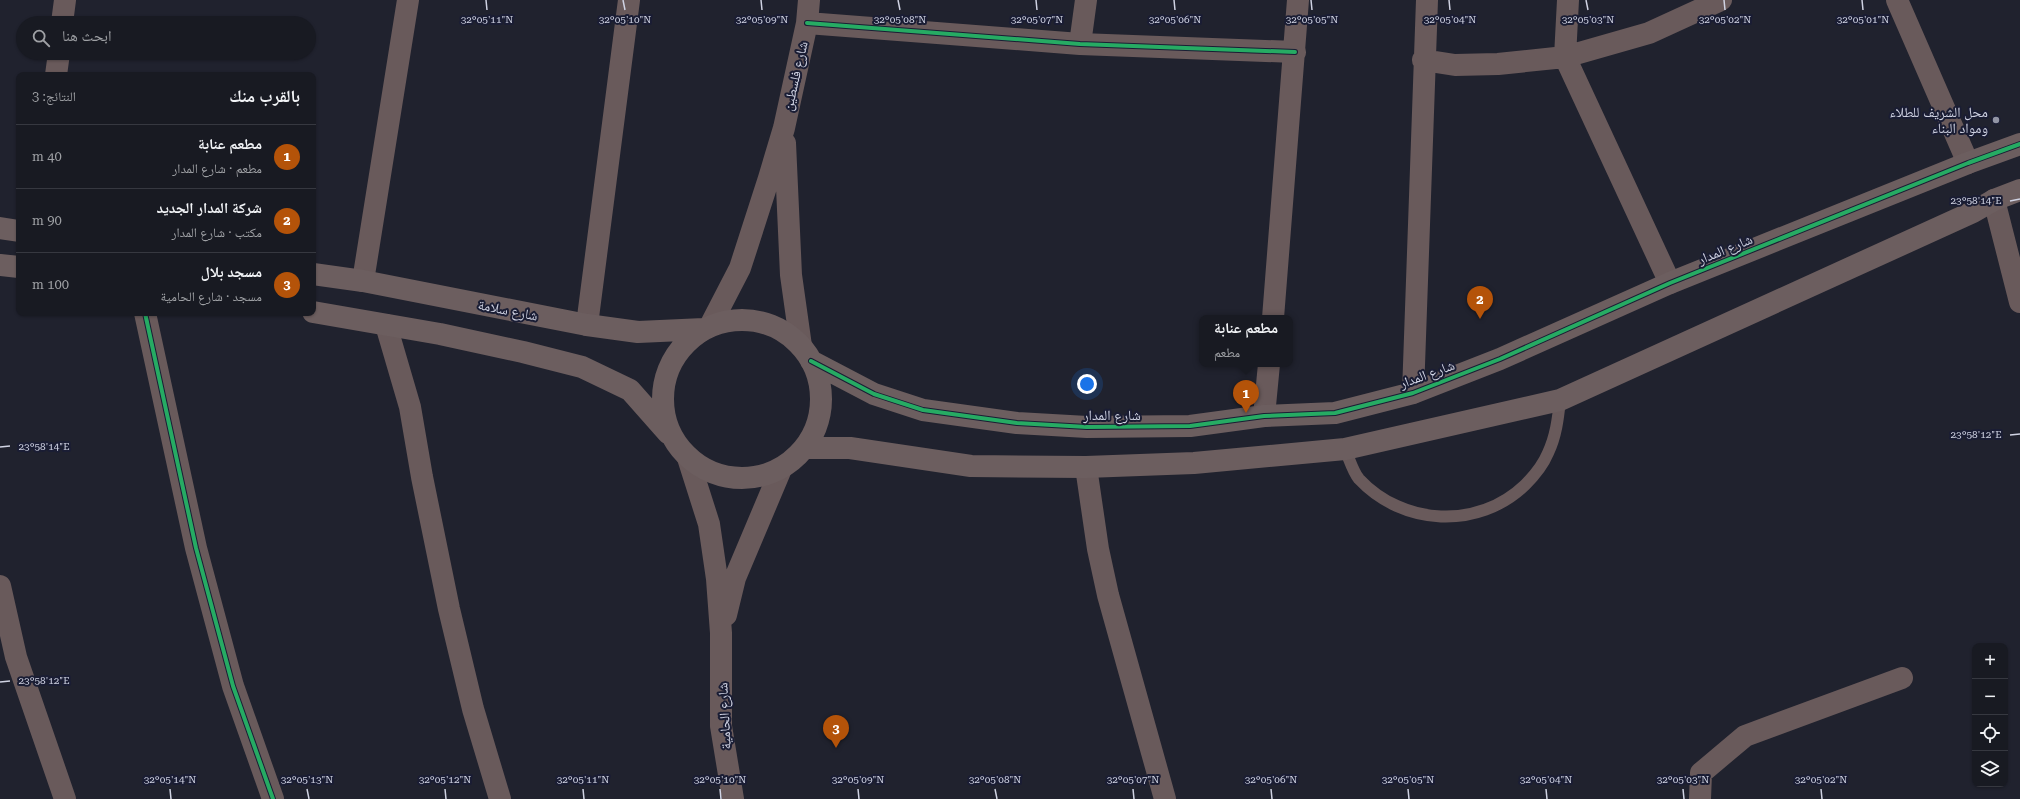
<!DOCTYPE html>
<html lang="ar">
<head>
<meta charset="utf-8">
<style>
  :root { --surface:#181a22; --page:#25272f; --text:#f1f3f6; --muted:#9fa1a5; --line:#363840; --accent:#b45309 }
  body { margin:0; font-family:"Roboto Serif","Noto Naskh Arabic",serif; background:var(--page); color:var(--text); direction:rtl }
  .controls { position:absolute; right:12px; bottom:12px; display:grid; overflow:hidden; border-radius:8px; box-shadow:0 1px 3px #0004 }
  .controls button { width:36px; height:36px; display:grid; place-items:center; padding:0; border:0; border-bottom:1px solid var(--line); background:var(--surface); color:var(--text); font:20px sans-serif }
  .you { position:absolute; left:1087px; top:384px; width:14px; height:14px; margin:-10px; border:3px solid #fff; border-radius:50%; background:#1a73e8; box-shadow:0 0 0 6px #1a73e833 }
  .badge { display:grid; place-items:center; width:26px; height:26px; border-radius:50%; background:var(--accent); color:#fff; font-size:13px; font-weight:700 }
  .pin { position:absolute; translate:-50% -33px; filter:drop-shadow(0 1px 2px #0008) }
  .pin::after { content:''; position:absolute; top:21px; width:14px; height:12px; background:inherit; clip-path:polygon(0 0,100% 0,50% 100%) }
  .popup { position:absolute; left:1199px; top:315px; width:94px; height:52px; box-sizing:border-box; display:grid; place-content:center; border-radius:8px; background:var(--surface); filter:drop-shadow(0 1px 3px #0005); font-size:13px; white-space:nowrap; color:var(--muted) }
  .popup b { font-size:15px; color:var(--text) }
  .popup::after { content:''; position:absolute; left:50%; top:100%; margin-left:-8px; border:8px solid transparent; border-top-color:var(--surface) }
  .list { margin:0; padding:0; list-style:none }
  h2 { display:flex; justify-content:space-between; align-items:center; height:52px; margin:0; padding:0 16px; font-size:17px }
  h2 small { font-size:13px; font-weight:400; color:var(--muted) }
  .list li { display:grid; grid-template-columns:26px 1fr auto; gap:12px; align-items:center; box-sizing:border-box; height:64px; padding:0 16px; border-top:1px solid var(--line) }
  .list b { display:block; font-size:15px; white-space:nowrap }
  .list p { margin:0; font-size:13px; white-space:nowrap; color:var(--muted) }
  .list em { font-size:13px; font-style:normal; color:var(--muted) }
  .icon { flex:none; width:22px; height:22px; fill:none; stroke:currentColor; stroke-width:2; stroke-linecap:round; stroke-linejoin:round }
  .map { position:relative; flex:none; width:2020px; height:799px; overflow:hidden; direction:ltr }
  .search { position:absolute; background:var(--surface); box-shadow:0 1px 3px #0004; left:16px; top:16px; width:300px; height:44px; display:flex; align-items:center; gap:10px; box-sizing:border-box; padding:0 14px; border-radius:22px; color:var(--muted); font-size:15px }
  .panel { position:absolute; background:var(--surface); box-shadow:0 1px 3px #0004; left:16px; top:72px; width:300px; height:244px; border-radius:8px; direction:rtl }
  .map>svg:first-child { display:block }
</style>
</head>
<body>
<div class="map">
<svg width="2020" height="799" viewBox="0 0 2020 799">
  <rect width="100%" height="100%" fill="#20222e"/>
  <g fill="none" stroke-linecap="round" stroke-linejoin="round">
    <path stroke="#695a5b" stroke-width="12" d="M 1345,449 C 1349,458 1353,472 1359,479 C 1403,526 1478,530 1525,485 C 1534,476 1543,465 1548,453 C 1556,436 1558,419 1560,400"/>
    <path stroke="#695a5b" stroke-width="22" d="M 1568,0 L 1565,57 L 1670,283
      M 1897,0 L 1968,163
      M 62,23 L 65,0
      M 807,23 L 1080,44 L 1295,52
      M 1080,44 L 1086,0
      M 1423,60 L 1455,65 L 1498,64 L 1565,57 L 1649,33 L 1721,0
      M 56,75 L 59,53
      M 785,143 L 791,275 L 801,346
      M 1994,200 L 2020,302
      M 363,281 L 408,0
      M 145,313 L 196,548 L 233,686 L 273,799
      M 1273,318 L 1298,0
      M 386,325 L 410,407 L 422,477 L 449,609 L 473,709 L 500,799
      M 587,325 L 629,0
      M 710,326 L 740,268 L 769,178 L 784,128 L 807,23 L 809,0
      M 1413,393 L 1427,0
      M 1264,416 L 1269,364
      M 688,458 L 709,524 L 717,579 L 721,633 L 721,726 L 733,799
      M 1086,467 L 1098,549 L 1108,595 L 1165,799
      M 0,586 L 16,657 L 65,799
      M 726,615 L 735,578 L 781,469
      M 1700,799 L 1701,773 L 1745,736 L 1902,678"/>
    <path stroke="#6c5e5f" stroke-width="22" d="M 0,228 L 19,231
      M 0,265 L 19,267
      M 313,274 L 363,281 L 587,325 L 638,332 L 704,329
      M 313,312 L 440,334 L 523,352 L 582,367 L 630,390 L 668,433
      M663 399a79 79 0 1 1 158 0a79 79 0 1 1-158 0Z
      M 811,361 L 874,394 L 923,410 L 1017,423 L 1087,427 L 1190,426 L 1264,416 L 1335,413 L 1413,393 L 1500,359 L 1670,283 L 1968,163 L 2020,144
      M 805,448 L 850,448 L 971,466 L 1086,467 L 1194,463 L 1345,449 L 1560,400 L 1973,212 L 1994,200 L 2020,190"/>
    <defs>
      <path id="cycleway" d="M 807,23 L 1080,44 L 1295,52
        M 145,313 L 196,548 L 233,686 L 273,799
        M 811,361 L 874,394 L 923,410 L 1017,423 L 1087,427 L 1190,426 L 1264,416 L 1335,413 L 1413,393 L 1500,359 L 1670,283 L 1968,163 L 2020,144"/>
    </defs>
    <use href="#cycleway" stroke="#1a1d34" stroke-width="6"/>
    <use href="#cycleway" stroke="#26ab63" stroke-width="4"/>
  </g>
  <path fill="none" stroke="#d0d3e3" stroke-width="1.5" d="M 486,0 L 487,10M 623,0 L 625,10M 761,0 L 762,10M 898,0 L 900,10M 1036,0 L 1037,10M 1174,0 L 1175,10M 1311,0 L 1312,10M 1449,0 L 1450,10M 1586,0 L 1588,10M 1724,0 L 1725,10M 1862,0 L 1863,10M 2010,201 L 2020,199M 2010,435 L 2020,434M 0,447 L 10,446M 0,682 L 10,681M 170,789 L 171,799M 307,789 L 309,799M 445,789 L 446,799M 583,789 L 584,799M 720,789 L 721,799M 858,789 L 859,799M 995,789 L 997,799M 1133,789 L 1134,799M 1271,789 L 1272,799M 1408,789 L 1409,799M 1546,789 L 1547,799M 1683,789 L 1684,799M 1821,789 L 1822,799"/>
  <circle fill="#9295a4" stroke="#1a1d34" stroke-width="1.5" cx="1996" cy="120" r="4"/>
  <g text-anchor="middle" stroke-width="4" stroke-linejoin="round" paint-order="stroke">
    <g font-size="14" fill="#d0d3e3" stroke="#1a1d34">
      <text transform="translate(795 76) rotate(-77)" y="5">شارع فلسطين</text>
      <text transform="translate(1725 249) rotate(-22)" y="5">شارع المدار</text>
      <text transform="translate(508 310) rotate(11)" y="5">شارع سلامة</text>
      <text transform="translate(1427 374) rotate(-20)" y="5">شارع المدار</text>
      <text x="1112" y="420">شارع المدار</text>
      <text transform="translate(724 716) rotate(-93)" y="5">شارع الحامية</text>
    </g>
    <g font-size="14" fill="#d0d3e3" stroke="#1a1d34" text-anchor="end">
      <text x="1988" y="117">محل الشريف للطلاء<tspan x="1988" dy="16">ومواد البناء</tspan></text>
    </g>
  </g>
  <g font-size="10" text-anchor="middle" fill="#d0d3e3" stroke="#1a1d34" stroke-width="4" stroke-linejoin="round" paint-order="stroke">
    <text x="487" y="23">32°05'11"N</text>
    <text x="625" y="23">32°05'10"N</text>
    <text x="762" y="23">32°05'09"N</text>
    <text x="900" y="23">32°05'08"N</text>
    <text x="1037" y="23">32°05'07"N</text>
    <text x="1175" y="23">32°05'06"N</text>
    <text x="1312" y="23">32°05'05"N</text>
    <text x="1450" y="23">32°05'04"N</text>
    <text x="1588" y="23">32°05'03"N</text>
    <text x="1725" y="23">32°05'02"N</text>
    <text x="1863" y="23">32°05'01"N</text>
    <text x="1976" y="204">23°58'14"E</text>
    <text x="1976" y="438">23°58'12"E</text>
    <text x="44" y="450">23°58'14"E</text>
    <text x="44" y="684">23°58'12"E</text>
    <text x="170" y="783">32°05'14"N</text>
    <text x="307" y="783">32°05'13"N</text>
    <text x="445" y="783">32°05'12"N</text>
    <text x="583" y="783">32°05'11"N</text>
    <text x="720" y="783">32°05'10"N</text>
    <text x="858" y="783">32°05'09"N</text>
    <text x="995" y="783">32°05'08"N</text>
    <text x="1133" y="783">32°05'07"N</text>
    <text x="1271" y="783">32°05'06"N</text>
    <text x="1408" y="783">32°05'05"N</text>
    <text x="1546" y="783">32°05'04"N</text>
    <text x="1683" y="783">32°05'03"N</text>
    <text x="1821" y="783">32°05'02"N</text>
  </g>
</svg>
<div class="controls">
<button>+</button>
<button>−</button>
<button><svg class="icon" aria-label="locate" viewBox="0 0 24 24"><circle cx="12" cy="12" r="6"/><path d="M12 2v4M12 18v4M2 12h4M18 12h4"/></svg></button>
<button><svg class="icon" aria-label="layers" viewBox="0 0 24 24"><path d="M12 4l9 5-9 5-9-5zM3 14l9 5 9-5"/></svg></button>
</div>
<div class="you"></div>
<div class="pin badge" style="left:1246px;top:413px">1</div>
<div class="popup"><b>مطعم عنابة</b>مطعم</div>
<div class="pin badge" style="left:1480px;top:319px">2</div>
<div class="pin badge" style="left:836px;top:748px">3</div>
<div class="search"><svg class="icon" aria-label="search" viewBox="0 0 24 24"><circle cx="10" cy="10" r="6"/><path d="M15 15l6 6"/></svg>ابحث هنا</div>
<section class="panel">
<h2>بالقرب منك<small>النتائج: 3</small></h2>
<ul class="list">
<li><span class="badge">1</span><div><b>مطعم عنابة</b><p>مطعم · شارع المدار</p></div><em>40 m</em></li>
<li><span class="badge">2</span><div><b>شركة المدار الجديد</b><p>مكتب · شارع المدار</p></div><em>90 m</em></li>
<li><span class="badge">3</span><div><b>مسجد بلال</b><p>مسجد · شارع الحامية</p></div><em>100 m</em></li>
</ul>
</section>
</div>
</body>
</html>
